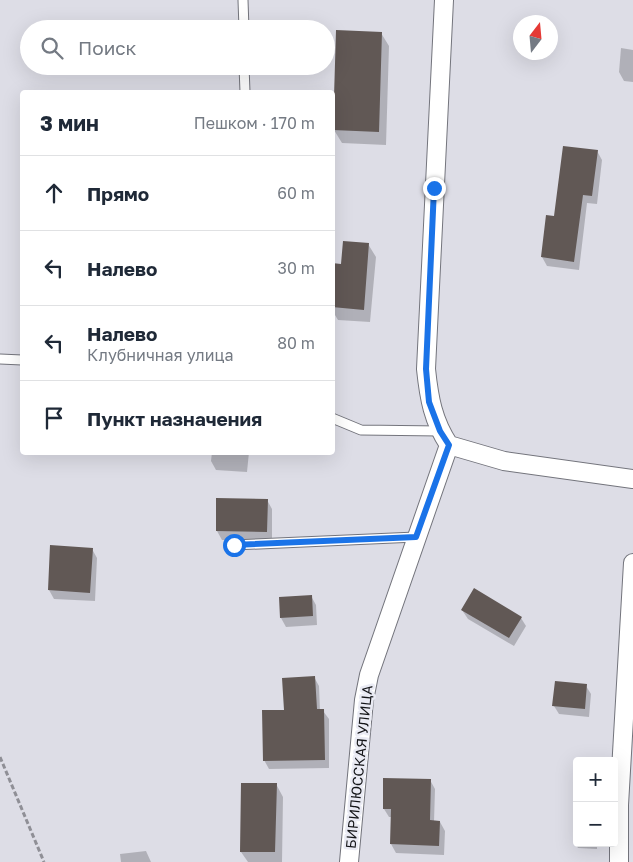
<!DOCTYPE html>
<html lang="ru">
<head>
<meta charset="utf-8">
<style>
  :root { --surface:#fff; --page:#f2f2f3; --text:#1f2937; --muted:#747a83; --line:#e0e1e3 }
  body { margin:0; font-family:"Golos Text",sans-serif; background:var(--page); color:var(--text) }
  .controls { position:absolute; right:15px; bottom:15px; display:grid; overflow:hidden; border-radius:5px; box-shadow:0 5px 20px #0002 }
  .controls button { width:45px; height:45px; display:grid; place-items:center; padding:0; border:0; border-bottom:1px solid var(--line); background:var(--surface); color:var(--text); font:25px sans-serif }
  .compass { position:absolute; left:513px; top:15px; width:45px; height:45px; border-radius:50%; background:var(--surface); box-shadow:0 5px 20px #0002; rotate:16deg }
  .stop { position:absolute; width:15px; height:15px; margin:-11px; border:4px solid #1a73e8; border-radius:50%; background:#fff }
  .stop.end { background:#1a73e8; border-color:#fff; box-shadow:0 1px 5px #0008 }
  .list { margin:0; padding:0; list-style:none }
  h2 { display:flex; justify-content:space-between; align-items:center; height:65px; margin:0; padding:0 20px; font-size:21px }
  h2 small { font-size:16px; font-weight:400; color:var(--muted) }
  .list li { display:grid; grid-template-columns:32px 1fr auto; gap:15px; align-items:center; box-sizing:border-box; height:75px; padding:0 20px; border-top:1px solid var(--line) }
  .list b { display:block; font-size:19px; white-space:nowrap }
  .list p { margin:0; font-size:16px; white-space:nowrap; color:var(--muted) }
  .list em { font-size:16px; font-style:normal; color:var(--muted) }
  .icon { flex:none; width:28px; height:28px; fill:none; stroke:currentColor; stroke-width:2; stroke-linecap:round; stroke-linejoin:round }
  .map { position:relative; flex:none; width:633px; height:862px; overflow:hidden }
  .search { position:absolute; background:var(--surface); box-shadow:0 5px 20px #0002; left:20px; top:20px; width:315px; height:55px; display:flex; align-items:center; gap:12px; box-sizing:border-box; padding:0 18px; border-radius:28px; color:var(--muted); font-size:19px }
  .panel { position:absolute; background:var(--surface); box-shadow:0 5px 20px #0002; left:20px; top:90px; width:315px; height:365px; border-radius:5px }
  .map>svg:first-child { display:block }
</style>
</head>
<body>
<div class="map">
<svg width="633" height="862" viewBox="0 0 633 862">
  <rect width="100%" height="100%" fill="#dddde6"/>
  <path fill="#0003" d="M 381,33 L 389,46 L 386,145 L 342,143 L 334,130 Z
    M 621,48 L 633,50 L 633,82 L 624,81 L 619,72 Z
    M 597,151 L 602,160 L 597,204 L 587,203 L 579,270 L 547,266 L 542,257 L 547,217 L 556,218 Z
    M 368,244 L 376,257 L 370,322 L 338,320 L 332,310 L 332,283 L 342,265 Z
    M 212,452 L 249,452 L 247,472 L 216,470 L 211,461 Z
    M 267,500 L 272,509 L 272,540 L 222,540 L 217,531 Z
    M 52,547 L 92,549 L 97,558 L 95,601 L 54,599 L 49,590 Z
    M 311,596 L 316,605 L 317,625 L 286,627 L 281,618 L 280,598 Z
    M 462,610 L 521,618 L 526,626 L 514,646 L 468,619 Z
    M 314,677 L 319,686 L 320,711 L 323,711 L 329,719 L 329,768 L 269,769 L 264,760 L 285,711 Z
    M 586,686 L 591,694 L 589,717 L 559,714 L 554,706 Z
    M 575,778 L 577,843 L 597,843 L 597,849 L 578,848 L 573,839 Z
    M 430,780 L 435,789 L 434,822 L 440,822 L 445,831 L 444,855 L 396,853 L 391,844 L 392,817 L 389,817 L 384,809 Z
    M 276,784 L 283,797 L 282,862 L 248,862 L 241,852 Z
    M 146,851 L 151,862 L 121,862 L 120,854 Z"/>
  <path fill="#615855" d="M 336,30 L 382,32 L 379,132 L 333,130 Z
    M 563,146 L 598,150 L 592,196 L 583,195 L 574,262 L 541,257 L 546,215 L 554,216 Z
    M 343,241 L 369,243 L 364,310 L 332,307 L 332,263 L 341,264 Z
    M 216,498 L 268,499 L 267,532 L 216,531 Z
    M 50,545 L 93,548 L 90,593 L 48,590 Z
    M 474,588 L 522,617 L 509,638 L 461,610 Z
    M 312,595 L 313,616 L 280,618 L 279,597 Z
    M 315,676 L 317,709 L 324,709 L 325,760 L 263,761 L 262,710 L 284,710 L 282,678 Z
    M 555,681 L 587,684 L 585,709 L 552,706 Z
    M 383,778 L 431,779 L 430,820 L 440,821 L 439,846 L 390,844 L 391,809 L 383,809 Z
    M 241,783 L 277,783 L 275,852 L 240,852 Z"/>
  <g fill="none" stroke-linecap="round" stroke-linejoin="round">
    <defs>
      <path id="service" d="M 243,0 L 244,29
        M 244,66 L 245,92
        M 0,359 L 22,360
        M 332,418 L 361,430 L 440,431
        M 234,545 L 416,537"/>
      <path id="minor" d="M 444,0 L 426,369 C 429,398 433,421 449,445
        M 449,445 L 504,461 L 633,479
        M 349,862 L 364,700 L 369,675 L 449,445
        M 619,862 L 619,805 L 633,563"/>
    </defs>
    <use href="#service" stroke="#73747c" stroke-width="11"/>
    <use href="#minor" stroke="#73747c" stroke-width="20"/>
    <path stroke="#8f8f96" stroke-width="3" stroke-dasharray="5 2.5" stroke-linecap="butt" d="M 0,757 L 44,862"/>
    <use href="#service" stroke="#fff" stroke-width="9"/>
    <use href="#minor" stroke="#fff" stroke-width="18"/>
  </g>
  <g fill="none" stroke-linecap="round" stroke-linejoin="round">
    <path stroke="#1a73e8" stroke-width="6" d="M 234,545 L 416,537 L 449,445 L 440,431 L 429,402 L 426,369 L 434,188"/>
  </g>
  <g text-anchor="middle" stroke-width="5" stroke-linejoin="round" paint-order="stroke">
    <g font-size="14" fill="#141518" stroke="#eaebf4">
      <text transform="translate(359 767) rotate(-84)" y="5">БИРИЛЮССКАЯ УЛИЦА</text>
    </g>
  </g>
</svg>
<div class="controls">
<button>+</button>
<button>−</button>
</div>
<svg class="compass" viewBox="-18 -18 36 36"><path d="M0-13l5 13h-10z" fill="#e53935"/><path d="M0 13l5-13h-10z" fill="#747a83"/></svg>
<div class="stop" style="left:234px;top:545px"></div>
<div class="stop end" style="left:434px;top:188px"></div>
<div class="search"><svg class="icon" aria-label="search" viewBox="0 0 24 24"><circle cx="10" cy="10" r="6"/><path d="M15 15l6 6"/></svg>Поиск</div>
<section class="panel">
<h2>3 мин<small>Пешком · 170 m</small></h2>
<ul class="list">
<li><svg class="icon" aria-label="ahead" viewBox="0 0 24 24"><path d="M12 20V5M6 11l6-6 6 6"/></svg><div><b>Прямо</b></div><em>60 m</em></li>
<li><svg class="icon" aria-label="left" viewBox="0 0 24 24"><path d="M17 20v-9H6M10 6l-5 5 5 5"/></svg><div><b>Налево</b></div><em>30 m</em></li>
<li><svg class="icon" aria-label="left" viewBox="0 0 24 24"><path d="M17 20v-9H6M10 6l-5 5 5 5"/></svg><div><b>Налево</b><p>Клубничная улица</p></div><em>80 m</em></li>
<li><svg class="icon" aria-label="arrive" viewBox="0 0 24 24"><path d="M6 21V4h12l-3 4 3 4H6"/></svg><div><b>Пункт назначения</b></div></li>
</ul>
</section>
</div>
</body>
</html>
